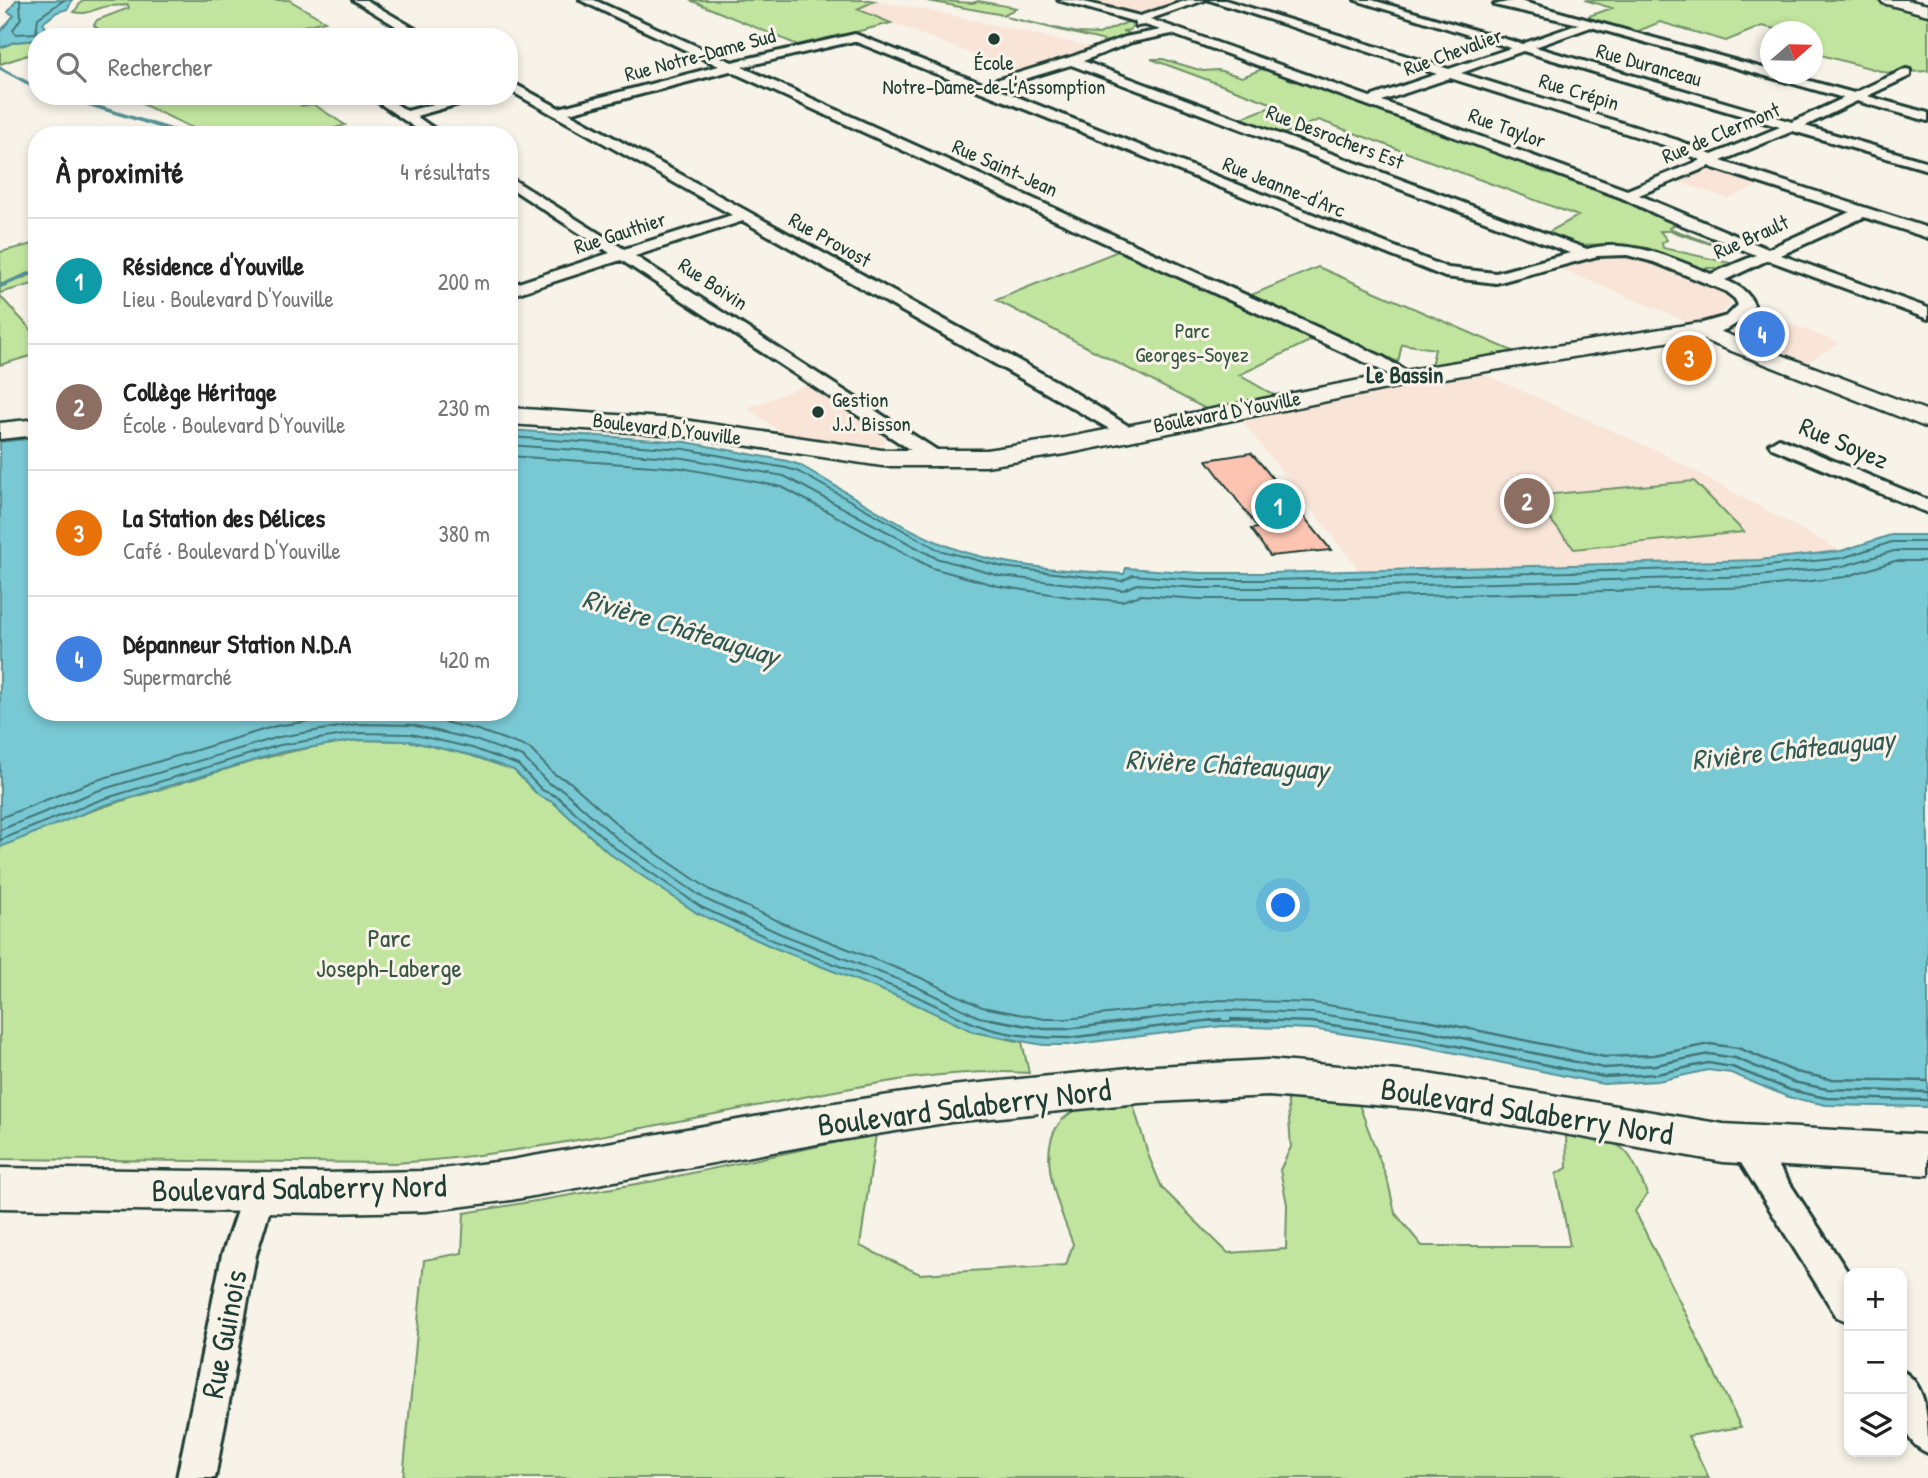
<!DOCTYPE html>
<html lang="fr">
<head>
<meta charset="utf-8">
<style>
  :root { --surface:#fff; --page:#f6f6f6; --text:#222; --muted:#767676; --line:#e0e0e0; --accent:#1f3d34 }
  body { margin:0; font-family:"Patrick Hand",sans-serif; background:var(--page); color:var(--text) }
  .controls { position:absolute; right:21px; bottom:21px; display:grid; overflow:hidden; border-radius:14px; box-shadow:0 4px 10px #0003 }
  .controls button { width:63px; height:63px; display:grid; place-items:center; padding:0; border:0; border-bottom:2px solid var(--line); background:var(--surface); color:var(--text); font:35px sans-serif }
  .compass { position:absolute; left:1760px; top:21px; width:63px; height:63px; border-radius:50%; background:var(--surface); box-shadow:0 4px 10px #0003; rotate:70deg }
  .you { position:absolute; left:1284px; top:906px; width:24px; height:24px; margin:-18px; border:5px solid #fff; border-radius:50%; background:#1a73e8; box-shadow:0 0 0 10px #1a73e833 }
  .badge { display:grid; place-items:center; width:46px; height:46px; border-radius:50%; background:var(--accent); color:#fff; font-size:23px; font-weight:700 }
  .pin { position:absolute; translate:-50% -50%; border:4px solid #fff; box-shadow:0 2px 7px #0006 }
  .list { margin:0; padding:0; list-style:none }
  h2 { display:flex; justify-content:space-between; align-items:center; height:91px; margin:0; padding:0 28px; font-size:30px }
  h2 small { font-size:23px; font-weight:400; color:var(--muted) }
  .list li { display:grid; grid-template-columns:46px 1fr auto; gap:21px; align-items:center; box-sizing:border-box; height:126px; padding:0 28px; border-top:2px solid var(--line) }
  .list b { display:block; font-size:26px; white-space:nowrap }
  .list p { margin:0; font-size:23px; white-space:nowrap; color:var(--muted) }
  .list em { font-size:23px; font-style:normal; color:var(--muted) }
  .icon { flex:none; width:38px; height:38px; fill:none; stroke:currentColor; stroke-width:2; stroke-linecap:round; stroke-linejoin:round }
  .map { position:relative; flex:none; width:1928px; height:1478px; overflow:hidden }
  .search { position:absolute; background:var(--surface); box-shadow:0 4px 10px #0003; left:28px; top:28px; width:490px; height:77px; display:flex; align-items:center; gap:18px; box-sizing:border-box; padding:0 24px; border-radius:28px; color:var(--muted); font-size:26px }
  .panel { position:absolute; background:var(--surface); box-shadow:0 4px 10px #0003; left:28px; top:126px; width:490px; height:595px; border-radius:28px }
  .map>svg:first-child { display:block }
</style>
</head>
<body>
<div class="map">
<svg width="1928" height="1478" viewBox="0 0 1928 1478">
  <rect width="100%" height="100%" fill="#f7f3e8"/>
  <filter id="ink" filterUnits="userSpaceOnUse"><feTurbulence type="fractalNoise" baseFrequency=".0143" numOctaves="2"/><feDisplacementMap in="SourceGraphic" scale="14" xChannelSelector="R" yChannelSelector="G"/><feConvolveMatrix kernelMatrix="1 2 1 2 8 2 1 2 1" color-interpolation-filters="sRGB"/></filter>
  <g filter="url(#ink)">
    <path fill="#f9e5d8" d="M 1071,0 L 1190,0 L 1138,16 Z
      M 875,1 L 928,10 L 1100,49 L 1020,73 L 856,9 Z
      M 1705,167 L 1710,167 L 1761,184 L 1728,199 L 1672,180 Z
      M 1617,254 L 1643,258 L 1719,289 L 1729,297 L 1731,304 L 1716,317 L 1690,323 L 1558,268 L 1599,256 Z
      M 1754,313 L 1774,317 L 1840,343 L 1798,367 L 1728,335 L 1733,330 L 1732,328 L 1749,319 Z
      M 1480,372 L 1658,451 L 1841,551 L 1759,560 L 1359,570 L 1238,416 Z
      M 813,382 L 883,431 L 880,433 L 886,438 L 885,443 L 872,449 L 777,436 L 779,431 L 747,408 Z"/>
    <path fill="#c1e59e" stroke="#709169" stroke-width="2" d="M 83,0 L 289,0 L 325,21 L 255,37 L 45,37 L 49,33 L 85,35 L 98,29 L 94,25 L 97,20 L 129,8 L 128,5 C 122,6 116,5 110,6 C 96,7 89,16 74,12 Z
      M 690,0 L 869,0 L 875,1 L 857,9 L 891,23 L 800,46 Z
      M 923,0 L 973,3 L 978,1 L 1017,8 L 1003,15 Z
      M 1585,0 L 1876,0 L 1928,14 L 1928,71 L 1888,73 L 1813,53 L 1816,49 L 1813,48 L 1812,32 L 1784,31 L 1762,26 L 1726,41 L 1660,22 L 1631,34 L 1586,22 L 1589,16 L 1612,8 Z
      M 1006,17 L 1078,33 L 1099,34 L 1130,21 L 1133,24 L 1130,30 L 1122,31 L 1128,33 L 1113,43 Z
      M 37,40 L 37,52 L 0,64 L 0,48 L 14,42 Z
      M 1151,59 L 1163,59 L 1203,71 L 1218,70 L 1242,77 L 1270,66 L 1620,196 L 1640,207 L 1681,221 L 1669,228 L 1723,248 L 1671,231 L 1660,231 L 1667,240 L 1662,243 L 1663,248 L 1730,263 L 1719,268 L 1701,268 L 1647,248 L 1611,244 L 1578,245 L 1545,234 L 1578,216 L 1319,120 L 1278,136 L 1236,120 L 1276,105 Z
      M 133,96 L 288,96 L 302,106 L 313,104 L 345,125 L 332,129 L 341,135 L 207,135 L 142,104 Z
      M 37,243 L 37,283 L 0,293 L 0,252 Z
      M 1118,251 L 1312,340 L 1239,375 L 1274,395 L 1206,409 L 996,300 Z
      M 1318,267 L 1515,352 L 1431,366 L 1435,349 L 1402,344 L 1398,362 L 1249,296 Z
      M 0,296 L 37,336 L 37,354 L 0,365 Z
      M 1694,481 L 1744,532 L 1574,549 L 1531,496 Z
      M 358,740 L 409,741 L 470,755 L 514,770 L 539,796 L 553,802 L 610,854 L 974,1032 L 1022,1042 L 1029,1073 C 949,1068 871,1084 793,1099 C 661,1123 529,1155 395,1163 L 0,1159 L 0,847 C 58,820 120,801 181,783 C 240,765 296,747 358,740 Z
      M 1287,1091 L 1355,1094 L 1388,1182 L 1395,1213 L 1422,1246 L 1570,1246 L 1556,1174 L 1567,1168 L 1566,1135 L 1576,1130 C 1626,1147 1627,1142 1647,1194 L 1635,1211 L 1741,1427 L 1688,1436 L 1709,1478 L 403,1478 L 424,1260 L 462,1253 L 464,1213 L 654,1181 L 876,1134 L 860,1246 L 920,1274 L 1066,1265 L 1073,1244 C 1058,1203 1023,1129 1083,1107 C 1097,1101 1117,1103 1132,1101 L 1149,1157 L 1162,1188 L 1228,1253 L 1286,1249 L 1287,1204 L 1280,1170 L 1291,1147 Z"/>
    <path fill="#79c9d5" stroke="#559195" stroke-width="2" d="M 16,0 L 72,0 L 68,9 L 57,12 L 43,23 L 49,33 L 37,37 L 37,40 L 14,42 L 0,48 L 0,32 L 14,15 L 8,12 Z
      M 509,430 L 686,442 L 787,461 L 800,465 C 845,491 891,522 940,543 C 996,567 1064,570 1124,574 L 1126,568 L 1200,573 L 1273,573 L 1759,560 L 1841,551 L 1891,535 L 1928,535 L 1928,1107 L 1826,1105 L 1788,1097 L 1731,1073 L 1708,1070 L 1658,1081 L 1603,1084 L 1417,1045 L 1312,1029 L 1223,1026 L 1068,1045 L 1043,1045 L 974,1032 L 909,1001 L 775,948 L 697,913 L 610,854 L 553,802 L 539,796 L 514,770 L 470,755 L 409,741 L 358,740 L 282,752 L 102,806 L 0,847 L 0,442 L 37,438 L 37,712 L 509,712 Z"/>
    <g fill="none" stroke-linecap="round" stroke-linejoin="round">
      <path stroke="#437574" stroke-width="2" d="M 20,0 L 21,18 L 13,30 L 16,34 L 36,33 L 38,18 L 64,0
        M 509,437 L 685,449 L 786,468 L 797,471 L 939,550 L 1003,567 L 1122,581 L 1133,575 L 1200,580 L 1273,580 L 1759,567 L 1842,558 L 1892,542 L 1928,542
        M 509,445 L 684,458 L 784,476 L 936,558 L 1000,576 L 1123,590 L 1137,584 L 1200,588 L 1308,588 L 1759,576 L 1843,566 L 1894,551 L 1928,551
        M 509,456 L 682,468 L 782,487 L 932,568 L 998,586 L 1070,597 L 1122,601 L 1141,595 L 1199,599 L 1308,599 L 1759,587 L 1845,577 L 1895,561 L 1928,561
        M 0,818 L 94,781 L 276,726 L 356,714 L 414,715 L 478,730 L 529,748 L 554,774 L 570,782 L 627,833 L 710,890 L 785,924 L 919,977 L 982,1007 L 1045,1019 L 1067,1019 L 1221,1000 L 1314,1003 L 1432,1021
        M 0,830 L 97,791 L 279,737 L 357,724 L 412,725 L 475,740 L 523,757 L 548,783 L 563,790 L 620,841 L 705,899 L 781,934 L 915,986 L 979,1017 L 1001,1021
        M 0,840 L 100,800 L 280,745 L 357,733 L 411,734 L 472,748 L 518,765 L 542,790 L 558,797 L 615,848 L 701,907 L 777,942 L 912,994 L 968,1021
        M 1132,1021 L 1222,1010 L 1313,1013 L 1367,1021
        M 1207,1021 L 1283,1021"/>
      <path stroke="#437574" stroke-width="2.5" d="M 964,1019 C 994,1034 1035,1038 1068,1038 L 1221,1019
        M 991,1019 L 1044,1029 L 1067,1029 L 1146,1019
        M 1231,1019 L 1312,1022 L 1418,1038 L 1604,1077 L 1657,1074 L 1708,1063 L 1732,1067 L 1790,1090 L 1826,1098 L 1928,1100
        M 1355,1019 L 1420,1029 L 1604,1068 L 1656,1065 L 1709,1054 L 1735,1058 L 1793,1082 L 1827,1089 L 1928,1092
        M 1423,1019 L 1605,1057 L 1654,1055 L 1710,1044 L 1738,1048 L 1796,1072 L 1829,1079 L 1928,1081"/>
      <path stroke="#559195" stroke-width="3.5" d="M 0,68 L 37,88
        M 62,96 L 188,135"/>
      <path stroke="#559195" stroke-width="4.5" d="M 0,286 L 37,271"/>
    </g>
    <path fill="#fdc4b2" stroke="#1f3d34" stroke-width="2" d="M 1251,453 L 1261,464 L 1331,550 L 1270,556 L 1251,529 L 1258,528 L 1207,460 Z"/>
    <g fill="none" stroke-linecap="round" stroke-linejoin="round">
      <defs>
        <path id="street" d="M 353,0 L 366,0 L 429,37 L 414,37 Z
          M 580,0 L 594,0 L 732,62 L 855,34 L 983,84 L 1074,56 L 1125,37 L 1161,30 L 1145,25 L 1136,26 L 1136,22 L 1058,0 L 1076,0 L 1140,16 L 1188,0 L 1205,0 L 1150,19 L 1370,97 L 1437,74 L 1209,0 L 1225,0 L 1449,69 L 1511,48 L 1355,0 L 1372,0 L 1522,44 L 1579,24 L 1494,5 L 1516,0 L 1770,70 L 1770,74 L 1784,74 L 1854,93 L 1906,69 L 1910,70 L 1910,76 L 1867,96 L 1928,113 L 1928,121 L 1857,101 L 1805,126 L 1928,162 L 1928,170 L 1793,131 L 1721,161 L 1928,228 L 1928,238 L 1864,217 L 1781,255 L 1928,308 L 1928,319 L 1768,260 L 1725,280 C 1739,286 1748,291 1754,305 C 1745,324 1714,339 1692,334 L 1690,330 L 1692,326 L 1727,316 L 1738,305 L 1735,299 L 1725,291 L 1654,262 L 1627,255 L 1597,256 L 1496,283 L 1445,277 L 854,41 L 742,67 L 1383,357 L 1411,374 L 1414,378 L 1411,382 L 1405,383 L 1371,365 L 730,71 L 569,113 L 1061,384 L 1138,432 L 1129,438 L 1122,436 L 743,221 L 635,256 L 946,456 L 949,460 L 939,466 L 932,464 L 621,260 L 509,296 L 509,286 L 610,253 L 509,187 L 509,177 L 624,249 L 732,215 L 509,90 L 509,81 L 559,108 L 719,66 ZM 1591,27 L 1844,98 L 1792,122 L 1535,47 ZM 1172,34 L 1622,198 L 1660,216 L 1756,255 L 1711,274 C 1672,258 1630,238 1587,249 L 1083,61 L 1132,42 ZM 1523,51 L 1780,127 L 1712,155 L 1677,140 L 1461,73 ZM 1071,65 L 1570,253 L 1496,273 L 1448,268 L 995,88 ZM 1450,78 L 1667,146 L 1701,160 L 1627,190 L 1382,101 ZM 1710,166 L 1713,168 L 1850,212 L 1768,249 L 1639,195 Z
          M 279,33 L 287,37 L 274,37 Z
          M 369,96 L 384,96 L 407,111 L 465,96 L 487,96 L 416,116 L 443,135 L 426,135 Z
          M 1779,438 L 1928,500 L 1928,513 L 1772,448 L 1769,444 Z
          M 1747,1131 L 1758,1135 L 1849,1274 L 1849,1322 L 1837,1317 L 1736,1155 L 1731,1145 L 1736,1135 Z
          M 259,1177 L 271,1181 L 275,1192 L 256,1255 L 215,1478 L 177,1478 L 222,1255 L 247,1181 Z
          M 1902,1371 C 1928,1385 1928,1422 1928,1453 C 1895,1439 1901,1401 1902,1371 Z"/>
        <path id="secondary" d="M 1881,0 L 1906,0 L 1928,5 L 1928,15 L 1883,3 Z
          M 1698,323 L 1928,411 L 1928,428 L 1696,337 L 1426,381 L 1065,454 L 986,466 L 882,466 L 677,435 L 509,424 L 509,408 L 677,419 L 882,450 L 986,450 L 1065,438 L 1426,367 Z
          M 37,419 L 37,435 L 0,439 L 0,423 Z
          M 1268,1060 L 1422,1073 L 1723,1124 L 1928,1135 L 1928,1175 L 1723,1162 L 1422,1109 L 1268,1096 L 1139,1103 L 951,1122 L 828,1142 L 511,1200 L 426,1211 L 325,1213 L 0,1208 L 0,1168 L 325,1173 L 426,1171 L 511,1160 L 828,1104 L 951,1086 L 1139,1067 Z"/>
      </defs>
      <use href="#street" stroke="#1f3d34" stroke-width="6"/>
      <use href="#secondary" stroke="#1f3d34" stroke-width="5"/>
      <use href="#street" fill="#f7f3e8" fill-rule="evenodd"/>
      <use href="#secondary" fill="#f7f3e8" fill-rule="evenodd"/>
    </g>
  </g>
  <g fill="#1f3d34" stroke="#f7f3e8" stroke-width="2.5">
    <circle cx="994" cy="39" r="7"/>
    <circle cx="818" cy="412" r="7"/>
  </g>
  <g text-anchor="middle" stroke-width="6" stroke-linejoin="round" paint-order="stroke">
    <g font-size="21" fill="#1f3d34" stroke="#f7f3e8">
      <text transform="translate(1453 52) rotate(-20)" y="7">Rue Chevalier</text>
      <text transform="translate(700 55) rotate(-15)" y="7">Rue Notre-Dame Sud</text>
      <text transform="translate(1649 65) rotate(16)" y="7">Rue Duranceau</text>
      <text transform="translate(1579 92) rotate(17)" y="7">Rue Crépin</text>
      <text transform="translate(1507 128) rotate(20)" y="7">Rue Taylor</text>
      <text transform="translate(1721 133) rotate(-23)" y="7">Rue de Clermont</text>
      <text transform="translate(1335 137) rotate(21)" y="7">Rue Desrochers Est</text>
      <text transform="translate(1005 168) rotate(24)" y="7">Rue Saint-Jean</text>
      <text transform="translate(1284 187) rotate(22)" y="7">Rue Jeanne-d'Arc</text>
      <text transform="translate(620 233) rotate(-18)" y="7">Rue Gauthier</text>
      <text transform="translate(1751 237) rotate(-24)" y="7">Rue Brault</text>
      <text transform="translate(830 240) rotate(29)" y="7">Rue Provost</text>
      <text transform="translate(713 284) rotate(33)" y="7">Rue Boivin</text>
      <text transform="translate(1227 412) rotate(-11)" y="7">Boulevard D'Youville</text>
      <text transform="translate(667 429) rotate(7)" y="7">Boulevard D'Youville</text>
    </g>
    <g font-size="21" fill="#1f3d34" stroke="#f7f3e8">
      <text x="994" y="70">École<tspan x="994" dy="24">Notre-Dame-de-l'Assomption</tspan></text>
      <text x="832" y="407" text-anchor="start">Gestion<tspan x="832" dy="24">J.J. Bisson</tspan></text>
    </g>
    <g font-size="21" fill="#375644" stroke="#f7f3e8">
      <text x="1192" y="338">Parc<tspan x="1192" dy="24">Georges-Soyez</tspan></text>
    </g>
    <g font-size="23" font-weight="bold" fill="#1f3d34" stroke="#f7f3e8">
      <text x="1405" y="383">Le Bassin</text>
    </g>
    <g font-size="26" fill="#1f3d34" stroke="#f7f3e8">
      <text transform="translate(1844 443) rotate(23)" y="9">Rue Soyez</text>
    </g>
    <g font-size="26" fill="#375644" stroke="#f7f3e8">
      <text x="389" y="947">Parc<tspan x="389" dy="30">Joseph-Laberge</tspan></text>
    </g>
    <g font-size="28" font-style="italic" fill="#315954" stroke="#f7f3e8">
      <text transform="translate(681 627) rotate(17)" y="10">Rivière Châteauguay</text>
      <text transform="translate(1793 749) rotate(-6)" y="10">Rivière Châteauguay</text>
      <text transform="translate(1227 764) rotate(3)" y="10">Rivière Châteauguay</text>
    </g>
    <g font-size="32" fill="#1f3d34" stroke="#f7f3e8">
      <text transform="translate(964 1107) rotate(-7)" y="11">Boulevard Salaberry Nord</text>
      <text transform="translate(1527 1111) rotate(9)" y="11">Boulevard Salaberry Nord</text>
      <text transform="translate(299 1188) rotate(-1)" y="11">Boulevard Salaberry Nord</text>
      <text transform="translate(224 1334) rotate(-79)" y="11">Rue Guinois</text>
    </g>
  </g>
</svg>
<div class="controls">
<button>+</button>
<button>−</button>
<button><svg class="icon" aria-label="layers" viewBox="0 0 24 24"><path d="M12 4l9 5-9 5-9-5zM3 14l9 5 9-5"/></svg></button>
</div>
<svg class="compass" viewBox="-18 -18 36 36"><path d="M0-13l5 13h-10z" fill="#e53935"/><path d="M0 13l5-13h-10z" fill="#767676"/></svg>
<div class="you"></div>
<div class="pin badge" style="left:1278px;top:506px;background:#0f9aa8">1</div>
<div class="pin badge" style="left:1527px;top:501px;background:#8d6e63">2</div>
<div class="pin badge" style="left:1689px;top:358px;background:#e8710a">3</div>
<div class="pin badge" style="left:1762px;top:334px;background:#3f7fe0">4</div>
<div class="search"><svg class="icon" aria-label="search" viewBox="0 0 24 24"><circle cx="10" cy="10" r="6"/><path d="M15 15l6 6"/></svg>Rechercher</div>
<section class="panel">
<h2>À proximité<small>4 résultats</small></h2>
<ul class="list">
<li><span class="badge" style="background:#0f9aa8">1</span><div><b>Résidence d'Youville</b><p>Lieu · Boulevard D'Youville</p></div><em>200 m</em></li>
<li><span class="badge" style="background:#8d6e63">2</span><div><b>Collège Héritage</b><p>École · Boulevard D'Youville</p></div><em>230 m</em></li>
<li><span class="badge" style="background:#e8710a">3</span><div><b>La Station des Délices</b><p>Café · Boulevard D'Youville</p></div><em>380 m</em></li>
<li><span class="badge" style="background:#3f7fe0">4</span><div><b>Dépanneur Station N.D.A</b><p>Supermarché</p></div><em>420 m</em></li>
</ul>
</section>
</div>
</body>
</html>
